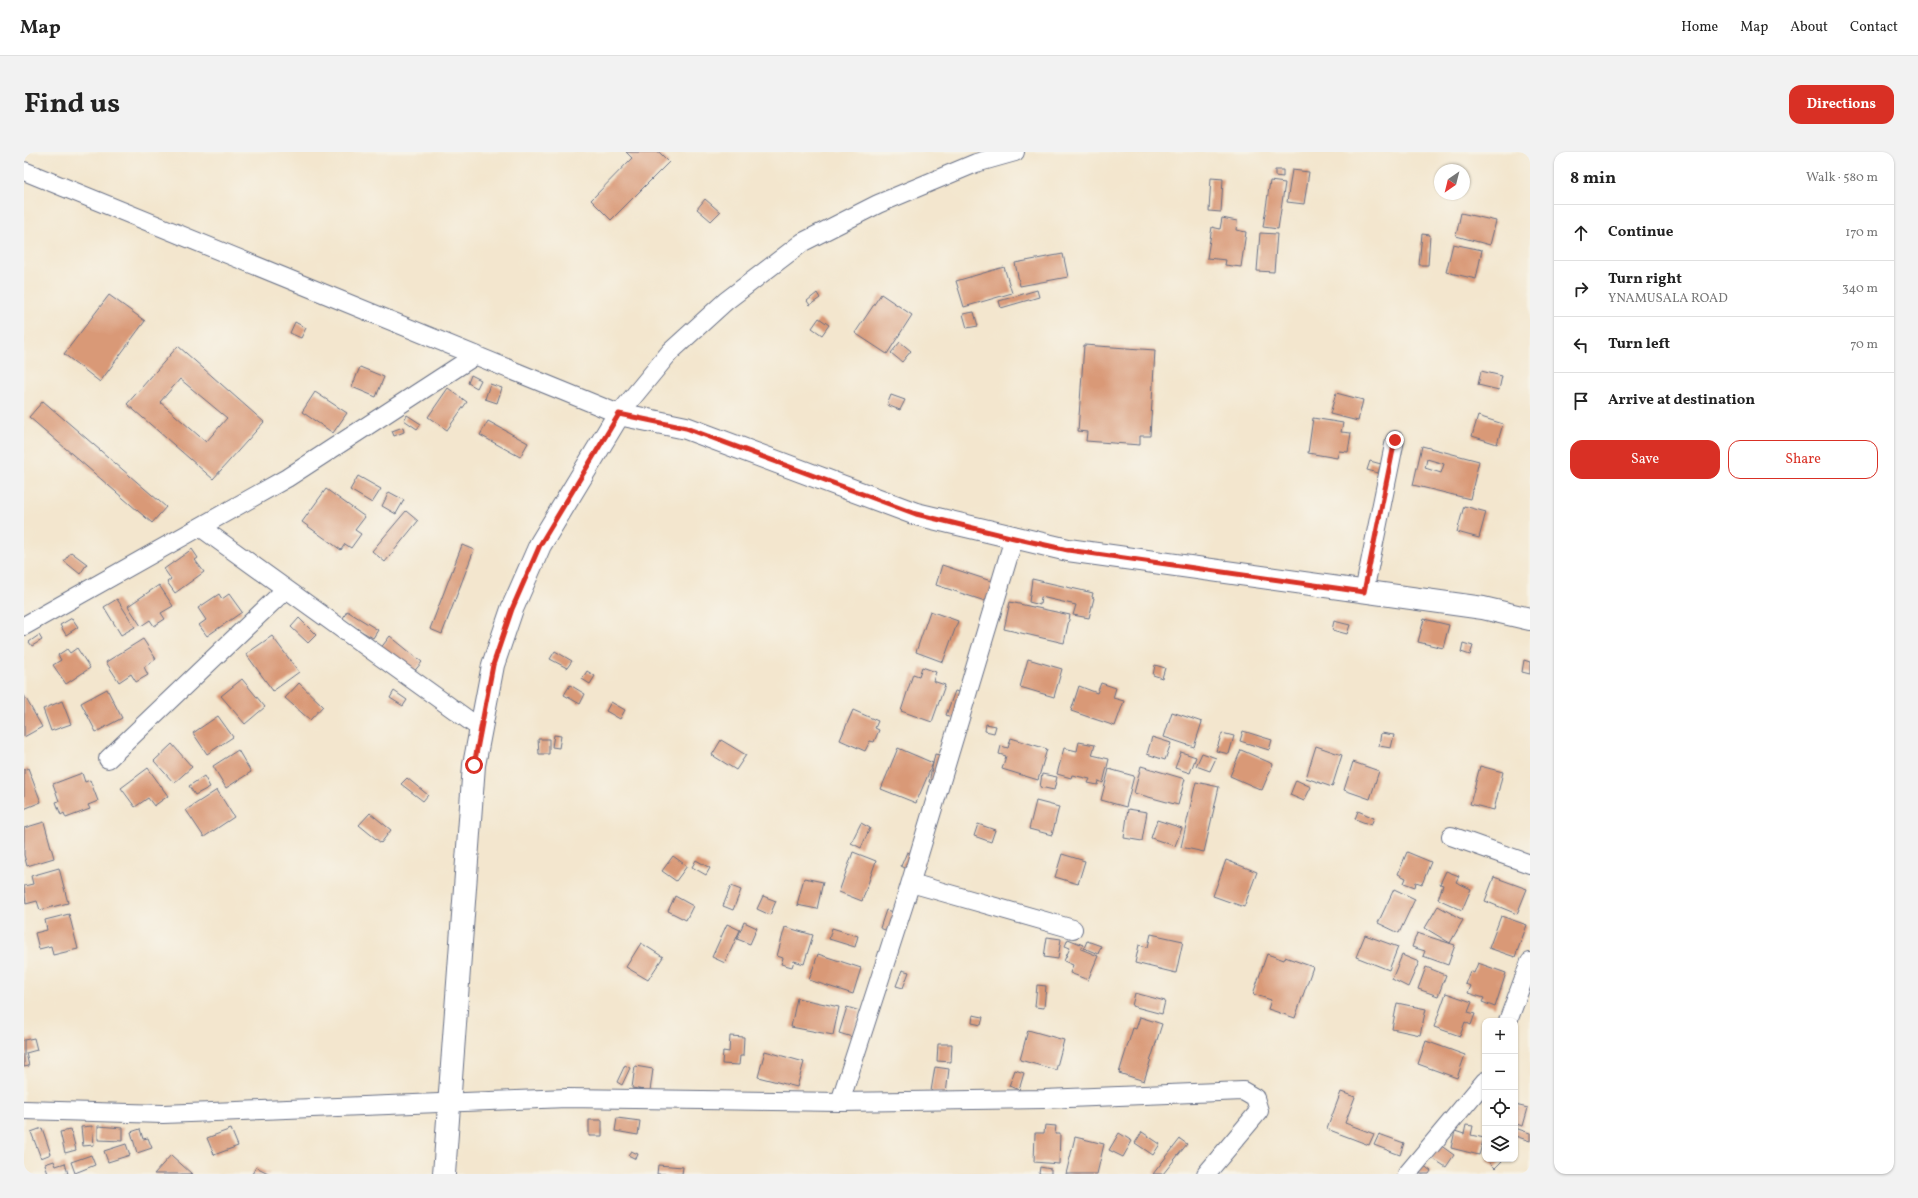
<!DOCTYPE html>
<html lang="en">
<head>
<meta charset="utf-8">
<style>
  :root { --surface:#fff; --page:#f2f2f2; --text:#222; --muted:#767676; --line:#e0e0e0; --accent:#d93025 }
  body { margin:0; font-family:Vollkorn,serif; background:var(--page); color:var(--text) }
  .controls { position:absolute; right:12px; bottom:12px; display:grid; overflow:hidden; border-radius:8px; box-shadow:0 1px 3px #0004 }
  .controls button { width:36px; height:36px; display:grid; place-items:center; padding:0; border:0; border-bottom:1px solid var(--line); background:var(--surface); color:var(--text); font:20px sans-serif }
  .compass { position:absolute; left:1410px; top:12px; width:36px; height:36px; border-radius:50%; background:var(--surface); box-shadow:0 1px 3px #0004; rotate:215deg }
  .stop { position:absolute; width:12px; height:12px; margin:-9px; border:3px solid #d93025; border-radius:50%; background:#fff }
  .stop.end { background:#d93025; border-color:#fff; box-shadow:0 1px 4px #0008 }
  .list { margin:0; padding:0; list-style:none }
  h2 { display:flex; justify-content:space-between; align-items:center; height:52px; margin:0; padding:0 16px; font-size:17px }
  h2 small { font-size:13px; font-weight:400; color:var(--muted) }
  .list li { display:grid; grid-template-columns:26px 1fr auto; gap:12px; align-items:center; box-sizing:border-box; height:56px; padding:0 16px; border-top:1px solid var(--line) }
  .list b { display:block; font-size:15px; white-space:nowrap }
  .list p { margin:0; font-size:13px; white-space:nowrap; color:var(--muted) }
  .list em { font-size:13px; font-style:normal; color:var(--muted) }
  .actions { display:flex; gap:8px; padding:12px 16px }
  .actions a { flex:1; padding:9px 0; border:1px solid var(--accent); border-radius:12px; text-align:center; font-size:14px; color:var(--accent) }
  .actions .main { background:var(--accent); color:#fff }
  .icon { flex:none; width:22px; height:22px; fill:none; stroke:currentColor; stroke-width:2; stroke-linecap:round; stroke-linejoin:round }
  .map { position:relative; flex:none; width:1506px; height:1022px; overflow:hidden; border-radius:12px }
  header { display:flex; align-items:center; gap:24px; box-sizing:border-box; height:56px; padding:0 20px; background:var(--surface); border-bottom:1px solid var(--line) }
  header strong { font-size:19px }
  nav { display:flex; gap:22px; margin-inline-start:auto; font-size:14px }
  .intro { display:flex; align-items:center; justify-content:space-between; box-sizing:border-box; height:96px; padding:0 24px }
  h1 { margin:0; font-size:28px }
  .button { padding:10px 18px; border-radius:12px; background:var(--accent); color:#fff; font-size:14px; font-weight:700 }
  main { display:flex; gap:24px; padding:0 24px }
  aside { flex:1; background:var(--surface); border-radius:12px; box-shadow:0 1px 3px #0004 }
  .map>svg:first-child { display:block }
</style>
</head>
<body>
<header>
<strong>Map</strong>
<nav><a>Home</a><a>Map</a><a>About</a><a>Contact</a></nav>
</header>
<div class="intro"><h1>Find us</h1><a class="button">Directions</a></div>
<main>
<div class="map">
<svg width="1506" height="1022" viewBox="0 0 1506 1022">
  <rect width="100%" height="100%" fill="#f7f3e8"/>
  <filter id="ink" filterUnits="userSpaceOnUse"><feTurbulence type="fractalNoise" baseFrequency=".025" numOctaves="2"/><feDisplacementMap in="SourceGraphic" scale="8" xChannelSelector="R" yChannelSelector="G"/><feConvolveMatrix kernelMatrix="1 2 1 2 8 2 1 2 1" color-interpolation-filters="sRGB"/></filter>
  <filter id="wash" filterUnits="userSpaceOnUse"><feTurbulence type="fractalNoise" baseFrequency=".012" numOctaves="4" result="noise"/><feDisplacementMap in="SourceGraphic" scale="16" xChannelSelector="R" yChannelSelector="G"/><feGaussianBlur stdDeviation="0.9" result="paint"/><feColorMatrix in="noise" values="0 0 0 0 0 0 0 0 0 0 0 0 0 0 0 0 0 1.4 0 .05"/><feComposite in="paint" operator="in"/></filter>
  <g filter="url(#wash)">
    <rect width="100%" height="100%" fill="#f3e6ce"/>
    <g id="blocks">
      <path fill="#d99977" fill-rule="evenodd" d="M 602,0 L 635,0 L 645,10 L 587,68 L 567,48 L 608,6 Z
        M 1251,18 L 1259,18 L 1259,25 L 1251,24 Z
        M 1268,18 L 1285,20 L 1280,52 L 1263,50 Z
        M 1187,26 L 1199,27 L 1197,60 L 1185,59 Z
        M 1246,29 L 1261,31 L 1254,77 L 1239,75 Z
        M 681,47 L 696,60 L 687,69 L 673,57 Z
        M 1437,61 L 1472,69 L 1466,93 L 1432,84 Z
        M 1198,66 L 1213,69 L 1212,78 L 1222,80 L 1217,115 L 1201,113 L 1202,108 L 1183,106 L 1188,75 L 1196,77 Z
        M 1236,81 L 1253,82 L 1250,120 L 1233,119 Z
        M 1398,82 L 1406,83 L 1404,113 L 1395,113 Z
        M 1429,92 L 1458,98 L 1452,127 L 1422,120 Z
        M 1039,102 L 1044,125 L 996,134 L 991,111 Z
        M 980,115 L 988,141 L 940,155 L 932,129 Z
        M 1013,138 L 1015,145 L 977,156 L 975,149 Z
        M 793,141 L 796,146 L 786,153 L 783,149 Z
        M 857,142 L 888,163 L 863,202 L 831,181 Z
        M 85,143 L 121,169 L 76,230 L 40,202 Z
        M 950,160 L 954,174 L 943,176 L 939,162 Z
        M 795,166 L 805,173 L 798,183 L 788,176 Z
        M 271,170 L 282,176 L 277,186 L 266,181 Z
        M 876,190 L 887,199 L 878,210 L 867,201 Z
        M 1060,193 L 1131,198 L 1126,284 L 1116,284 L 1116,293 L 1062,289 L 1063,280 L 1054,279 Z
        M 154,194 L 240,270 L 189,327 L 103,252 ZM 156,227 L 203,266 L 182,290 L 136,250 Z
        M 336,215 L 360,225 L 352,245 L 328,235 Z
        M 1457,219 L 1478,224 L 1475,238 L 1454,233 Z
        M 447,223 L 457,228 L 453,236 L 444,231 Z
        M 466,232 L 478,236 L 473,251 L 461,247 Z
        M 424,236 L 443,250 L 423,278 L 404,265 Z
        M 291,240 L 323,261 L 309,281 L 278,260 Z
        M 1312,241 L 1339,248 L 1334,269 L 1306,262 Z
        M 867,243 L 881,248 L 876,258 L 863,253 Z
        M 19,249 L 142,355 L 128,371 L 5,265 Z
        M 383,263 L 397,272 L 393,277 L 380,268 Z
        M 1454,264 L 1479,272 L 1473,292 L 1448,284 Z
        M 1289,266 L 1319,271 L 1317,280 L 1327,281 L 1324,300 L 1315,299 L 1313,306 L 1284,301 Z
        M 464,269 L 504,291 L 496,305 L 456,283 Z
        M 379,275 L 380,280 L 370,284 L 368,279 Z
        M 1398,294 L 1455,309 L 1446,347 L 1389,333 ZM 1403,307 L 1420,312 L 1417,321 L 1401,316 Z
        M 1346,309 L 1357,312 L 1354,321 L 1343,318 Z
        M 334,324 L 357,337 L 348,351 L 326,338 Z
        M 302,337 L 341,365 L 331,378 L 337,382 L 327,396 L 321,392 L 317,398 L 278,370 Z
        M 365,340 L 380,348 L 372,362 L 358,354 Z
        M 1440,354 L 1462,360 L 1455,386 L 1433,380 Z
        M 382,359 L 394,369 L 361,410 L 348,399 Z
        M 438,393 L 450,398 L 418,482 L 406,477 Z
        M 168,397 L 174,406 L 171,408 L 180,420 L 151,441 L 143,430 L 147,427 L 140,417 Z
        M 47,400 L 63,412 L 56,422 L 40,409 Z
        M 918,413 L 970,430 L 964,450 L 912,433 Z
        M 1008,427 L 1069,441 L 1068,445 L 1070,446 L 1065,466 L 1049,463 L 1052,453 L 1017,445 L 1016,453 L 1005,450 Z
        M 135,433 L 149,454 L 137,461 L 141,467 L 130,474 L 126,468 L 117,474 L 104,454 Z
        M 195,442 L 198,447 L 205,442 L 218,460 L 183,484 L 175,473 L 182,468 L 174,456 Z
        M 93,447 L 111,475 L 97,483 L 80,455 Z
        M 986,450 L 1046,463 L 1040,491 L 980,477 Z
        M 323,459 L 354,478 L 349,486 L 318,468 Z
        M 906,459 L 934,469 L 919,510 L 892,500 Z
        M 48,466 L 54,475 L 42,483 L 36,473 Z
        M 275,466 L 292,483 L 284,491 L 267,475 Z
        M 1400,467 L 1425,473 L 1419,496 L 1394,490 Z
        M 1310,469 L 1326,473 L 1323,482 L 1308,478 Z
        M 15,483 L 18,488 L 8,494 L 5,490 Z
        M 248,484 L 275,520 L 249,539 L 222,502 Z
        M 366,484 L 398,510 L 388,522 L 356,497 Z
        M 119,487 L 132,507 L 120,515 L 124,523 L 112,530 L 107,522 L 95,530 L 82,510 Z
        M 1439,491 L 1449,494 L 1446,503 L 1437,500 Z
        M 53,496 L 66,516 L 42,532 L 29,513 L 37,508 L 34,503 L 43,497 L 46,501 Z
        M 531,499 L 548,509 L 543,516 L 526,507 Z
        M 1004,507 L 1038,517 L 1030,545 L 996,535 Z
        M 1500,508 L 1506,510 L 1506,522 L 1498,520 Z
        M 1131,513 L 1141,516 L 1138,526 L 1129,523 Z
        M 898,515 L 912,520 L 909,529 L 921,533 L 908,570 L 877,559 L 889,522 L 895,524 Z
        M 563,519 L 571,524 L 566,532 L 558,527 Z
        M 218,527 L 241,555 L 221,572 L 197,544 Z
        M 275,531 L 299,554 L 286,568 L 261,546 Z
        M 1077,531 L 1092,536 L 1089,546 L 1100,549 L 1091,574 L 1047,559 L 1055,534 L 1073,541 Z
        M 546,533 L 561,542 L 556,552 L 540,543 Z
        M 83,537 L 98,566 L 72,580 L 57,551 Z
        M 370,539 L 383,548 L 379,554 L 366,546 Z
        M 931,539 L 941,542 L 932,567 L 922,563 Z
        M 0,543 L 18,575 L 0,585 Z
        M 38,549 L 47,572 L 27,579 L 19,557 Z
        M 587,550 L 601,558 L 596,567 L 582,559 Z
        M 829,558 L 854,569 L 851,576 L 855,578 L 850,590 L 846,589 L 841,599 L 816,588 Z
        M 1148,560 L 1178,570 L 1170,595 L 1140,585 Z
        M 194,564 L 209,585 L 183,602 L 169,581 Z
        M 962,572 L 972,574 L 970,581 L 961,579 Z
        M 1219,579 L 1248,588 L 1245,598 L 1216,589 Z
        M 1198,581 L 1210,584 L 1205,602 L 1192,599 Z
        M 1357,581 L 1370,583 L 1367,596 L 1355,594 Z
        M 530,583 L 537,584 L 535,596 L 528,595 Z
        M 1128,585 L 1147,591 L 1141,608 L 1123,602 Z
        M 987,586 L 1023,597 L 1014,628 L 978,617 L 982,604 L 975,602 L 977,594 L 984,596 Z
        M 514,587 L 525,587 L 525,602 L 515,602 Z
        M 697,588 L 722,603 L 712,618 L 688,603 Z
        M 1055,590 L 1071,593 L 1068,603 L 1085,607 L 1079,631 L 1075,629 L 1074,633 L 1064,631 L 1066,627 L 1048,623 L 1047,626 L 1033,622 L 1040,596 L 1053,599 Z
        M 148,592 L 168,615 L 150,631 L 130,609 Z
        M 1292,594 L 1318,603 L 1308,635 L 1282,626 Z
        M 874,596 L 909,611 L 892,651 L 857,637 Z
        M 214,598 L 227,620 L 202,636 L 189,614 Z
        M 1217,598 L 1249,612 L 1238,638 L 1206,624 Z
        M 1157,600 L 1172,605 L 1166,621 L 1151,616 Z
        M 1178,601 L 1192,606 L 1186,619 L 1172,614 Z
        M 911,602 L 920,604 L 914,632 L 905,630 Z
        M 1329,610 L 1355,619 L 1346,647 L 1320,638 Z
        M 1117,614 L 1161,627 L 1154,653 L 1110,641 Z
        M 1456,614 L 1479,620 L 1470,658 L 1446,652 Z
        M 4,616 L 17,650 L 0,657 L 0,618 Z
        M 124,616 L 144,644 L 130,654 L 124,646 L 111,655 L 97,636 Z
        M 1085,617 L 1110,624 L 1102,655 L 1077,648 Z
        M 58,621 L 61,630 L 66,628 L 74,649 L 64,653 L 66,657 L 42,666 L 40,661 L 37,663 L 32,650 L 35,649 L 29,632 Z
        M 1018,622 L 1033,625 L 1030,638 L 1016,635 Z
        M 180,624 L 186,635 L 171,643 L 165,634 Z
        M 383,626 L 404,643 L 399,649 L 377,632 Z
        M 1272,628 L 1287,635 L 1280,649 L 1266,643 Z
        M 1172,630 L 1195,635 L 1180,700 L 1157,695 Z
        M 193,638 L 210,665 L 180,685 L 162,658 Z
        M 1012,649 L 1035,655 L 1028,683 L 1005,677 Z
        M 1104,657 L 1123,660 L 1118,689 L 1100,686 Z
        M 1334,659 L 1350,666 L 1347,673 L 1331,667 Z
        M 346,661 L 367,678 L 357,691 L 335,673 Z
        M 1133,668 L 1158,676 L 1151,694 L 1127,686 Z
        M 20,670 L 30,706 L 3,714 L 0,703 L 0,676 Z
        M 837,671 L 846,676 L 837,696 L 827,691 Z
        M 954,672 L 971,678 L 967,690 L 950,684 Z
        M 829,700 L 852,709 L 838,749 L 815,740 Z
        M 883,700 L 893,704 L 887,719 L 877,714 Z
        M 1383,700 L 1407,710 L 1398,732 L 1392,730 L 1391,735 L 1380,731 L 1382,726 L 1374,722 Z
        M 1038,702 L 1061,709 L 1054,732 L 1031,725 Z
        M 649,704 L 663,714 L 652,729 L 638,719 Z
        M 672,708 L 686,716 L 682,723 L 668,715 Z
        M 1202,708 L 1233,720 L 1220,755 L 1189,744 Z
        M 35,716 L 44,751 L 16,758 L 13,749 L 2,752 L 0,734 L 9,732 L 7,724 Z
        M 1422,719 L 1435,724 L 1432,730 L 1447,737 L 1438,758 L 1414,747 L 1419,733 L 1416,732 Z
        M 1470,725 L 1503,737 L 1493,762 L 1461,749 Z
        M 780,726 L 799,730 L 793,757 L 773,753 Z
        M 707,734 L 717,738 L 709,758 L 699,754 Z
        M 1370,737 L 1391,747 L 1375,781 L 1354,771 Z
        M 651,744 L 669,754 L 662,768 L 644,759 Z
        M 739,744 L 752,749 L 746,763 L 733,757 Z
        M 1414,754 L 1439,768 L 1426,791 L 1401,776 Z
        M 862,758 L 872,761 L 866,780 L 856,776 Z
        M 45,762 L 54,797 L 29,803 L 27,794 L 15,797 L 11,781 L 23,778 L 21,768 Z
        M 1477,764 L 1503,773 L 1491,805 L 1465,796 Z
        M 720,770 L 733,776 L 726,792 L 713,787 Z
        M 703,772 L 716,778 L 701,811 L 688,805 Z
        M 761,775 L 789,783 L 780,812 L 770,809 L 768,815 L 757,812 L 759,806 L 753,804 Z
        M 808,776 L 834,784 L 831,795 L 805,787 Z
        M 1393,781 L 1431,793 L 1424,813 L 1399,804 L 1401,799 L 1388,795 Z
        M 1127,782 L 1159,789 L 1152,821 L 1111,811 L 1115,793 L 1124,795 Z
        M 1341,783 L 1374,795 L 1365,818 L 1332,805 Z
        M 1023,785 L 1037,787 L 1034,807 L 1020,805 Z
        M 1044,787 L 1059,793 L 1057,797 L 1074,804 L 1064,828 L 1046,821 L 1049,813 L 1040,809 L 1046,796 L 1041,794 Z
        M 1063,789 L 1077,794 L 1074,802 L 1060,796 Z
        M 617,791 L 639,805 L 624,828 L 602,815 Z
        M 794,802 L 837,816 L 829,842 L 785,828 Z
        M 1243,802 L 1260,808 L 1261,805 L 1289,815 L 1271,866 L 1244,857 L 1247,848 L 1229,842 Z
        M 1378,803 L 1395,810 L 1384,835 L 1368,827 Z
        M 1454,811 L 1482,821 L 1471,855 L 1458,850 L 1460,846 L 1444,841 L 1447,834 L 1441,832 L 1446,819 L 1450,821 Z
        M 1402,815 L 1422,823 L 1414,844 L 1394,837 Z
        M 878,818 L 885,820 L 879,836 L 872,834 Z
        M 1013,833 L 1022,834 L 1020,856 L 1011,855 Z
        M 1111,841 L 1141,849 L 1138,862 L 1108,854 Z
        M 1422,841 L 1448,850 L 1444,860 L 1451,862 L 1447,873 L 1441,870 L 1436,884 L 1410,875 Z
        M 773,846 L 815,855 L 809,883 L 767,875 Z
        M 1373,851 L 1402,857 L 1396,883 L 1368,877 Z
        M 823,855 L 836,859 L 828,885 L 815,881 Z
        M 949,863 L 959,865 L 957,873 L 948,871 Z
        M 1116,865 L 1138,872 L 1120,929 L 1095,921 L 1109,876 L 1112,877 Z
        M 1004,878 L 1040,888 L 1032,918 L 996,908 Z
        M 706,884 L 720,885 L 719,904 L 716,904 L 715,913 L 698,912 L 699,899 L 705,900 Z
        M 10,886 L 13,898 L 2,901 L 5,914 L 0,915 L 0,888 Z
        M 1402,889 L 1441,903 L 1433,926 L 1394,912 Z
        M 914,892 L 928,892 L 927,910 L 913,909 Z
        M 741,899 L 780,910 L 773,935 L 734,925 Z
        M 601,913 L 606,916 L 598,933 L 593,930 Z
        M 611,914 L 629,917 L 626,939 L 608,936 Z
        M 911,915 L 925,917 L 922,942 L 907,939 Z
        M 991,918 L 1000,921 L 995,938 L 985,934 Z
        M 1317,940 L 1331,945 L 1321,971 L 1350,982 L 1345,993 L 1303,977 Z
        M 1491,953 L 1504,956 L 1499,974 L 1491,972 Z
        M 593,966 L 616,969 L 614,983 L 591,979 Z
        M 565,968 L 578,968 L 578,984 L 565,984 Z
        M 1021,973 L 1032,974 L 1031,982 L 1036,982 L 1035,1012 L 1010,1010 L 1011,981 L 1020,981 Z
        M 1442,973 L 1449,974 L 1447,983 L 1460,986 L 1455,1003 L 1427,996 L 1431,979 L 1440,982 Z
        M 68,974 L 70,993 L 59,994 L 57,975 Z
        M 74,974 L 99,976 L 99,989 L 74,988 Z
        M 18,976 L 27,1002 L 17,1006 L 7,980 Z
        M 1491,976 L 1506,981 L 1506,989 L 1491,984 Z
        M 116,977 L 119,987 L 124,986 L 128,996 L 113,1001 L 107,980 Z
        M 207,977 L 214,994 L 190,1003 L 183,986 Z
        M 47,978 L 52,998 L 41,1001 L 36,980 Z
        M 1118,980 L 1136,992 L 1129,1003 L 1111,991 Z
        M 1095,981 L 1108,989 L 1099,1005 L 1085,998 Z
        M 1355,982 L 1380,991 L 1376,1003 L 1350,993 Z
        M 1051,985 L 1080,992 L 1073,1022 L 1042,1022 Z
        M 1156,987 L 1163,992 L 1139,1022 L 1129,1022 Z
        M 102,992 L 106,1003 L 84,1010 L 80,999 Z
        M 1416,993 L 1430,1003 L 1422,1015 L 1408,1006 Z
        M 607,999 L 614,1002 L 612,1007 L 604,1003 Z
        M 67,1003 L 71,1013 L 51,1021 L 47,1010 Z
        M 147,1003 L 168,1022 L 130,1022 Z
        M 1462,1007 L 1480,1007 L 1471,1016 Z
        M 30,1009 L 32,1014 L 41,1011 L 44,1022 L 24,1022 L 21,1012 Z
        M 634,1013 L 659,1015 L 658,1022 L 633,1022 Z
        M 1399,1013 L 1407,1019 L 1405,1022 L 1397,1022 L 1394,1020 Z
        M 232,1015 L 246,1022 L 228,1022 Z
        M 1016,1015 L 1027,1017 L 1027,1022 L 1015,1022 Z"/>
    </g>
  </g>
  <g filter="url(#ink)">
    <use href="#blocks" fill-opacity="0" stroke="#676f85" stroke-width="1"/>
    <g fill="none" stroke-linecap="round" stroke-linejoin="round">
      <defs>
        <path id="minor" d="M 0,19 L 595,262 L 646,200 L 702,149 L 779,90 L 854,52 L 952,11 L 991,0
          M 176,375 L 457,577
          M 1340,440 L 1371,288
          M 0,474 L 263,326 L 452,203
          M 84,607 L 262,437
          M 1427,684 L 1506,712
          M 887,731 L 1049,777
          M 1484,869 L 1506,810
          M 816,950 L 882,746 L 990,386
          M 0,958 L 139,962 L 543,946 L 816,950 L 1020,947 L 1219,939 L 1231,946 L 1235,959 L 1182,1022
          M 1383,1022 L 1461,929"/>
        <path id="secondary" d="M 420,1022 L 450,613 L 469,513 L 488,457 L 516,393 L 595,262 L 662,276 L 892,362 L 1044,398 L 1459,456 L 1506,467"/>
      </defs>
      <use href="#minor" stroke="#676f85" stroke-width="20"/>
      <use href="#secondary" stroke="#676f85" stroke-width="24"/>
      <use href="#minor" stroke="#fff" stroke-width="18"/>
      <use href="#secondary" stroke="#fff" stroke-width="22"/>
    </g>
  </g>
  <g fill="none" stroke-linecap="round" stroke-linejoin="round" filter="url(#ink)">
    <path stroke="#d93025" stroke-width="5" d="M 450,613 L 469,513 L 488,457 L 516,393 L 595,262 L 662,276 L 892,362 L 990,386 L 1044,398 L 1340,440 L 1371,288"/>
  </g>
</svg>
<div class="controls">
<button>+</button>
<button>−</button>
<button><svg class="icon" aria-label="locate" viewBox="0 0 24 24"><circle cx="12" cy="12" r="6"/><path d="M12 2v4M12 18v4M2 12h4M18 12h4"/></svg></button>
<button><svg class="icon" aria-label="layers" viewBox="0 0 24 24"><path d="M12 4l9 5-9 5-9-5zM3 14l9 5 9-5"/></svg></button>
</div>
<svg class="compass" viewBox="-18 -18 36 36"><path d="M0-13l5 13h-10z" fill="#e53935"/><path d="M0 13l5-13h-10z" fill="#767676"/></svg>
<div class="stop" style="left:450px;top:613px"></div>
<div class="stop end" style="left:1371px;top:288px"></div>
</div>
<aside>
<h2>8 min<small>Walk · 580 m</small></h2>
<ul class="list">
<li><svg class="icon" aria-label="ahead" viewBox="0 0 24 24"><path d="M12 20V5M6 11l6-6 6 6"/></svg><div><b>Continue</b></div><em>170 m</em></li>
<li><svg class="icon" aria-label="right" viewBox="0 0 24 24"><path d="M7 20v-9h11M14 6l5 5-5 5"/></svg><div><b>Turn right</b><p>YNAMUSALA ROAD</p></div><em>340 m</em></li>
<li><svg class="icon" aria-label="left" viewBox="0 0 24 24"><path d="M17 20v-9H6M10 6l-5 5 5 5"/></svg><div><b>Turn left</b></div><em>70 m</em></li>
<li><svg class="icon" aria-label="arrive" viewBox="0 0 24 24"><path d="M6 21V4h12l-3 4 3 4H6"/></svg><div><b>Arrive at destination</b></div></li>
</ul>
<div class="actions"><a class="main">Save</a><a>Share</a></div>
</aside>
</main>
</body>
</html>
